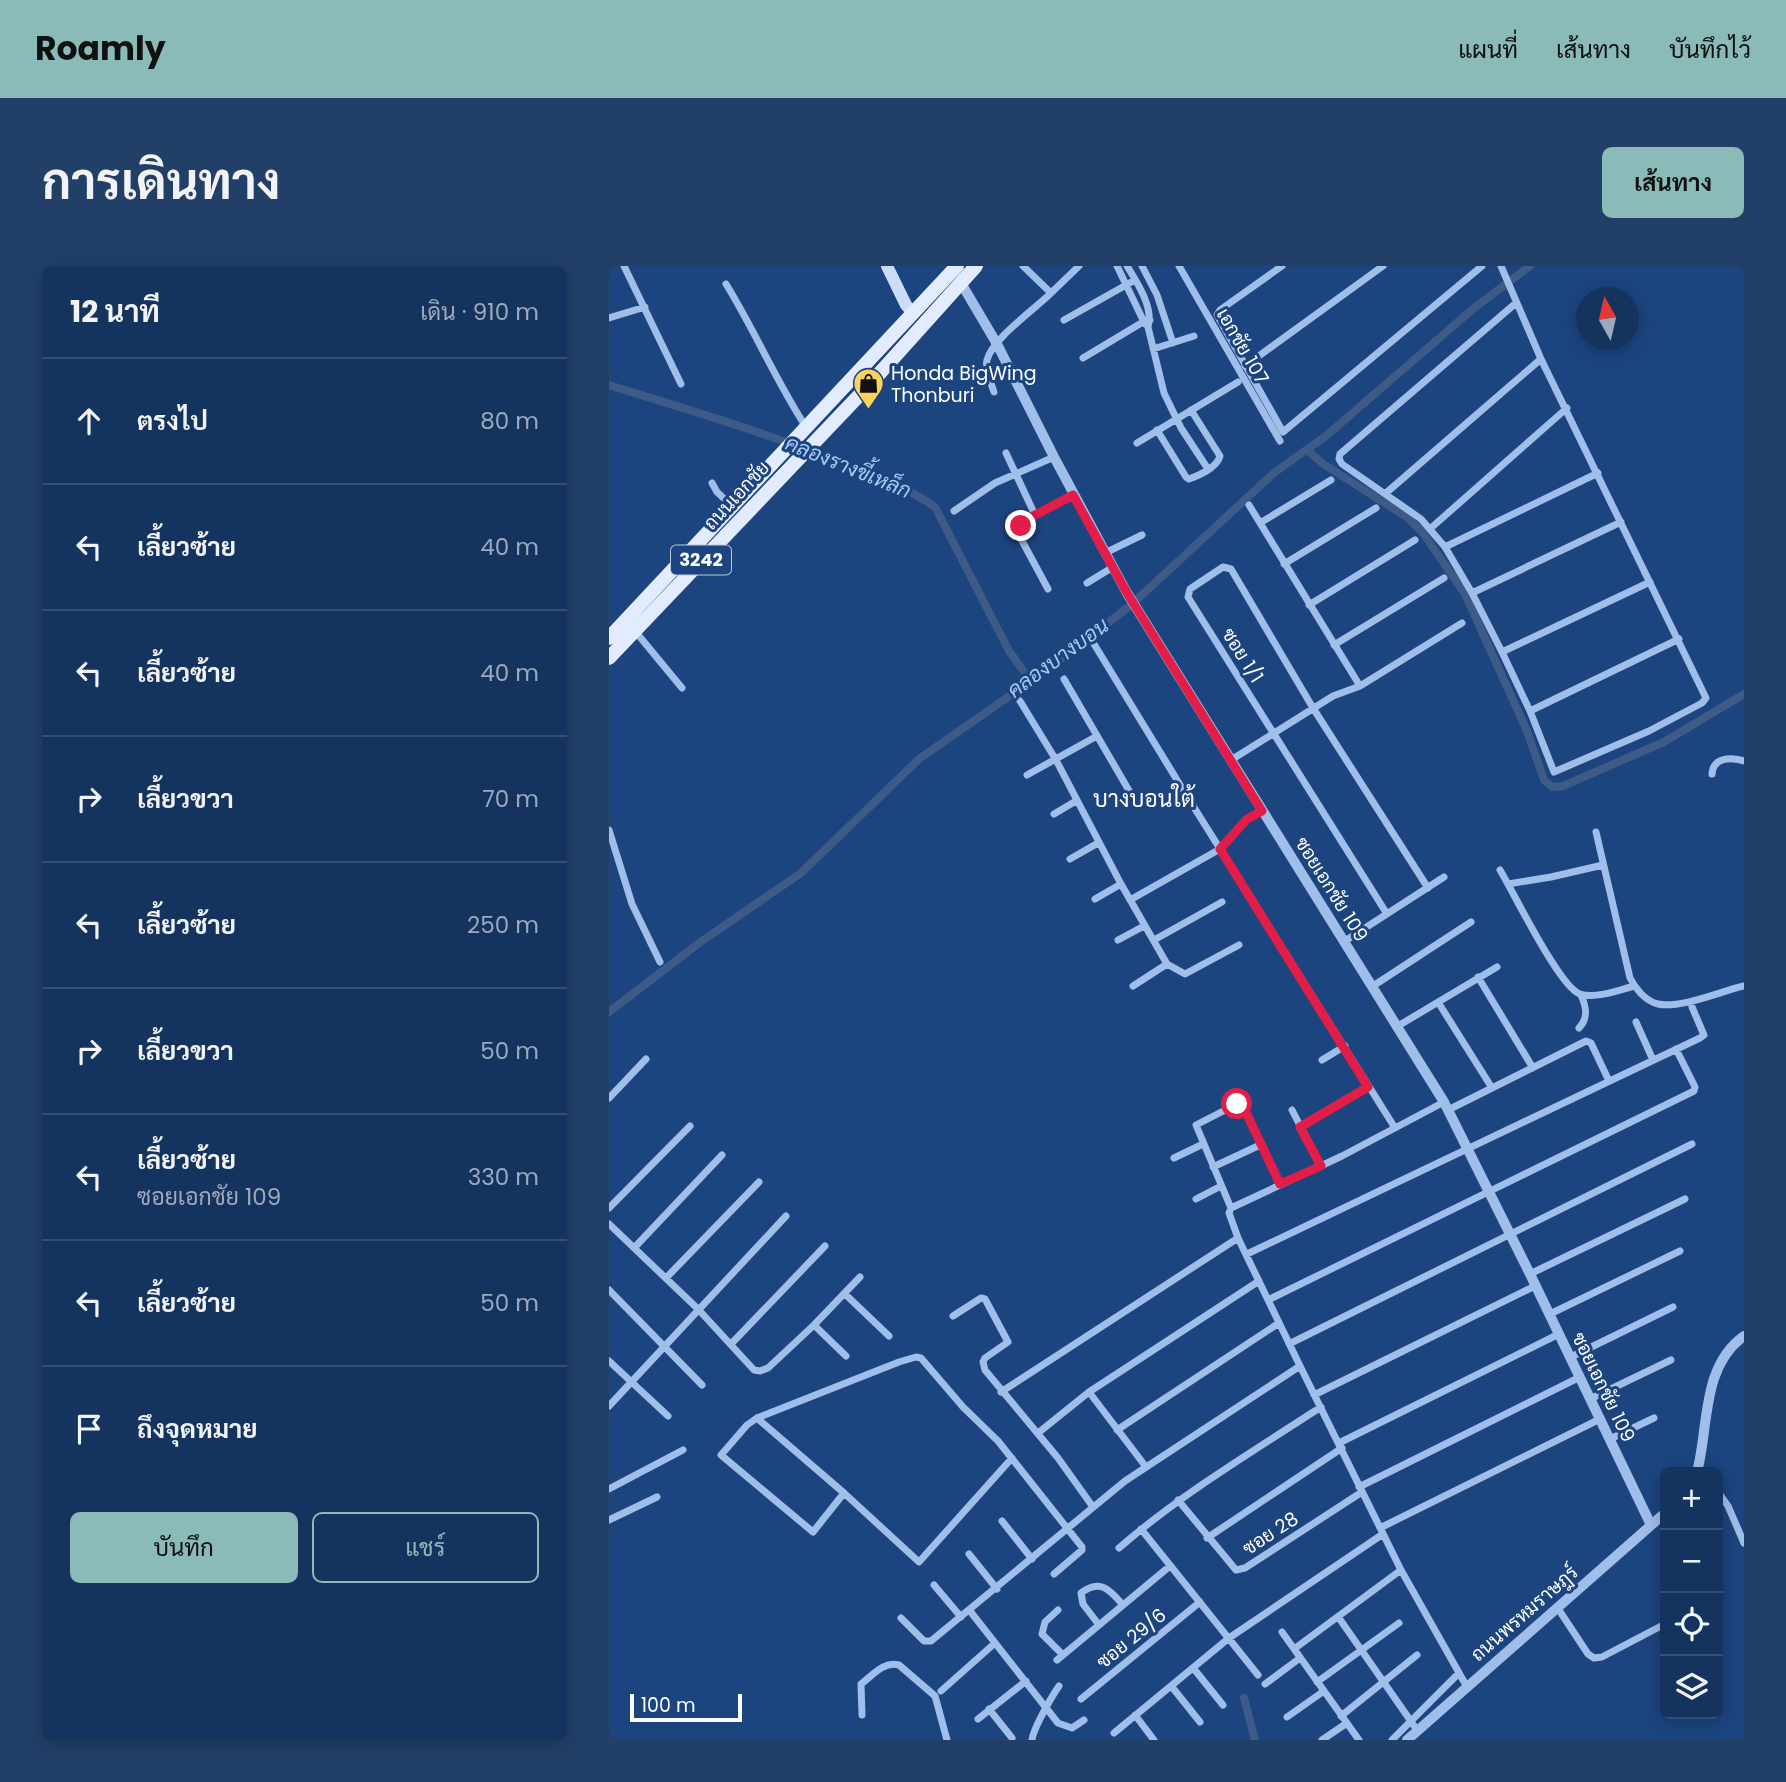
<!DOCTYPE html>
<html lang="th">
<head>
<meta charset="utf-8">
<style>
  :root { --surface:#15335f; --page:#223f68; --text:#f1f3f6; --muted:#9daabd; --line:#344e74; --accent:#8bbbb9 }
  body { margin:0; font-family:Poppins,Sarabun,sans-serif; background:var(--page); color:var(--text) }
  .controls { position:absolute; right:21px; bottom:21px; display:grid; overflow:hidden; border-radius:10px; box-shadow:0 4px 18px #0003 }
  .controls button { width:63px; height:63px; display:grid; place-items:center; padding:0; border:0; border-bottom:2px solid var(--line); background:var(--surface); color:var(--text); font:35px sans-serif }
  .compass { position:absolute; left:967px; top:21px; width:63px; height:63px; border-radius:50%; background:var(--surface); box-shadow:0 4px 18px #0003; rotate:352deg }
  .scale { position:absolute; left:21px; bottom:18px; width:112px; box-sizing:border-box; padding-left:7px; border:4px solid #fff; border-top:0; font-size:19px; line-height:24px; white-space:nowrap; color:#fff; -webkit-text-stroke:5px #1c447f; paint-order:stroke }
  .stop { position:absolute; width:21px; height:21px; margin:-16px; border:5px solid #e11d48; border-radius:50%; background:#fff }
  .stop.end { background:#e11d48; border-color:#fff; box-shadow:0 2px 7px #0008 }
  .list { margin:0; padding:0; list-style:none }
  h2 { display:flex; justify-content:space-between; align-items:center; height:91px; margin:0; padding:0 28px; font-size:30px }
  h2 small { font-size:23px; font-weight:400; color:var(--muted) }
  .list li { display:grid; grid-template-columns:46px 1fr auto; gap:21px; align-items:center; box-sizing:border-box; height:126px; padding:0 28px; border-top:2px solid var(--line) }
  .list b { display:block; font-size:26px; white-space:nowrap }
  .list p { margin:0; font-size:23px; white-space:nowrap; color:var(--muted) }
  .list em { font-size:23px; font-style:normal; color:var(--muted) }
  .actions { display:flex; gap:14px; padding:21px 28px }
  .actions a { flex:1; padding:16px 0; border:2px solid var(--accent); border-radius:10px; text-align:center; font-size:24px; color:var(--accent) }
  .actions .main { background:var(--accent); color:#111 }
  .icon { flex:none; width:38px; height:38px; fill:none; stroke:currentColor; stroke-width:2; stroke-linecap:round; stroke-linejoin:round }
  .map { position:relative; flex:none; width:1135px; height:1474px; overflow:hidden; border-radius:10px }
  header { display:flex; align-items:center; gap:42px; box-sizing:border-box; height:98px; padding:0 35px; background:var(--accent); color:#111 }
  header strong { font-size:33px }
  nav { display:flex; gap:38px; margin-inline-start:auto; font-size:24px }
  .intro { display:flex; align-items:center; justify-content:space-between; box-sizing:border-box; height:168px; padding:0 42px }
  h1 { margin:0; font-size:49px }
  .button { padding:18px 32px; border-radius:10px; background:var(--accent); color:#111; font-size:24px; font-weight:700 }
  main { display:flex; gap:42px; padding:0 42px }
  aside { flex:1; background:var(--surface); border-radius:10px; box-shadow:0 4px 18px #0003 }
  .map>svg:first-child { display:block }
</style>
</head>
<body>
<header>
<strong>Roamly</strong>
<nav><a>แผนที่</a><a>เส้นทาง</a><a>บันทึกไว้</a></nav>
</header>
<div class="intro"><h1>การเดินทาง</h1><a class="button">เส้นทาง</a></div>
<main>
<aside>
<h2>12 นาที<small>เดิน · 910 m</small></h2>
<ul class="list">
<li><svg class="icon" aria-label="ahead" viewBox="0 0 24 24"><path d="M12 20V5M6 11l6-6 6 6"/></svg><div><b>ตรงไป</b></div><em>80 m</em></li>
<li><svg class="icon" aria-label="left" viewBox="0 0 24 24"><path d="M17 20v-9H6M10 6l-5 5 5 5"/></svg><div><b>เลี้ยวซ้าย</b></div><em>40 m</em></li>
<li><svg class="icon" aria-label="left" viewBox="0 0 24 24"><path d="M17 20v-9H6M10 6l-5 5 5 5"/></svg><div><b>เลี้ยวซ้าย</b></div><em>40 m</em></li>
<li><svg class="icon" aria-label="right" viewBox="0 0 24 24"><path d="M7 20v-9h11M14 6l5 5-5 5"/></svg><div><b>เลี้ยวขวา</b></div><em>70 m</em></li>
<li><svg class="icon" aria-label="left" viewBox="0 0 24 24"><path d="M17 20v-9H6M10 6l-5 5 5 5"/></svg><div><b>เลี้ยวซ้าย</b></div><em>250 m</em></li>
<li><svg class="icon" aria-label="right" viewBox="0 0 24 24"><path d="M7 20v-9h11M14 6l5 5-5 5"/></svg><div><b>เลี้ยวขวา</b></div><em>50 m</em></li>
<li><svg class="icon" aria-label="left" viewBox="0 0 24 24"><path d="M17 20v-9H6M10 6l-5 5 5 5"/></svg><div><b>เลี้ยวซ้าย</b><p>ซอยเอกชัย 109</p></div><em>330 m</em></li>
<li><svg class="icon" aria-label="left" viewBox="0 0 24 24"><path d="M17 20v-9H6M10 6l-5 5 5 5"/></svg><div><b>เลี้ยวซ้าย</b></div><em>50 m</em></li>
<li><svg class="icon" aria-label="arrive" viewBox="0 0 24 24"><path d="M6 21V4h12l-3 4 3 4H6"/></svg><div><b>ถึงจุดหมาย</b></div></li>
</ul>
<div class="actions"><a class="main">บันทึก</a><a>แชร์</a></div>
</aside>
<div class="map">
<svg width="1135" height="1474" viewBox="0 0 1135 1474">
  <rect width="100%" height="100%" fill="#1c447f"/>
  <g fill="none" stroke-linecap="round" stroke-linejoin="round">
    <path stroke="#3e5b87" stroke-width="8" d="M 0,119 C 77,143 154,166 229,195 C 263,209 297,220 326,241 L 400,385 L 421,414
      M 698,184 L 713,197 L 799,252 L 814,267 L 856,328 L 918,465 L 935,514 L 943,521 L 954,520 L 1055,476 L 1135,428
      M 0,746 L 90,677 L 192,607 L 310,493 L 442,401 L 522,339 L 666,206 L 717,170 L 865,42 L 921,0
      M 635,1432 L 646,1474"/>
    <path stroke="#9fbee9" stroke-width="7" d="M 15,0 L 72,118
      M 414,0 L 442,27 L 470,0
      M 508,0 L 536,58
      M 518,0 C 528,16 545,42 539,61 L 555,127 L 572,162 L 599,203
      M 533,0 L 548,29 L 564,77
      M 570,0 L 671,175
      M 673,0 L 611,44 L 608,49 L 674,166 L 873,0
      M 892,0 L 932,93 L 1097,432 L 1093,437 L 1040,465 L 945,506 L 921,445 L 893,386 L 863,327 L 836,281 L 812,253 L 733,198 L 730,193 L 731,188 L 907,37
      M 117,18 C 146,65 167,115 197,161
      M 0,52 L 36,41
      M 455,54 L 526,14
      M 544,83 L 585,70
      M 474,92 L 534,56 L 541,54
      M 636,100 L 774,0
      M 385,126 C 382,117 376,104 378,94 C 383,73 426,43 442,27
      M 548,164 L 577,211 L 580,213 C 591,209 608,201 611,190 L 582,144
      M 528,177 L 629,116
      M 397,187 L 426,249
      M 103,217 L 108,226 L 123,240
      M 777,227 L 932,93
      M 640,239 L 751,420
      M 345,245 L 386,217 L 445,191
      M 651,257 L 722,214
      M 822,262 L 958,142
      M 836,281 L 989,207
      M 496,287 L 533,269
      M 675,298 L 767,242
      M 478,317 L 504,301
      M 439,323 L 411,271 L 410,265 L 415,255 L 464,229
      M 863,327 L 1012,256
      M 700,339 L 806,274
      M 26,365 L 73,422
      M 485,378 L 576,527 L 786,862
      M 725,379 L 835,312
      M 893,386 L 1041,316
      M 455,413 L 522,528
      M 411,435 L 447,494 L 512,618 L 558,698 L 576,708 L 630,679
      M 921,445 L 1070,373
      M 622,494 L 724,430 L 751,420 L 853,357
      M 1103,508 C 1104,491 1122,491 1135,495
      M 418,509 L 488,470
      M 445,548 L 467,535
      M 0,564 L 23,638 L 51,696
      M 987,566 L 1021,712 C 1026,722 1036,735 1049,738 C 1072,743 1112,725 1135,720
      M 461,593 L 489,577
      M 891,604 C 905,627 951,722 971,728 C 987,733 1010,724 1025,720
      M 899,618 L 942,611 L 994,599
      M 486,633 L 512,618
      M 521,634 L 611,583 L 638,553 L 653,545
      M 778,648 L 579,331 L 581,323 L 614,301 L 622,303 L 704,442 L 819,622
      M 509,674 L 535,660
      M 545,674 L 613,636
      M 736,675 L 835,611
      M 869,711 L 924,802
      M 524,720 L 558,698
      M 764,720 L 862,656
      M 829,736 L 883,822
      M 1027,756 L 1044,794
      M 789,760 L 888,701
      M 970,762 C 980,752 977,740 972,729
      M 713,794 L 736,780
      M 0,832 L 37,793
      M 835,836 L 733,890 L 622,942 L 620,947 L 629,972 L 691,1100 L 792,1304 L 858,1421
      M 683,844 L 712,900
      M 839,844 L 977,775 L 982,777 L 1000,815
      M 691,861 L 759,821
      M 565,892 L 594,878
      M 604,901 L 651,879
      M 587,933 L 612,920
      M 0,942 L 81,860
      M 622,942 L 587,859 L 628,838 L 633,838 L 671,918
      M 0,958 L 89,1043 L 145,1104 L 151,1105 L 159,1102 L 205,1059 L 251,1011
      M 25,982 L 113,889
      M 638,988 L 1091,772 L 1095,769 L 1083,741
      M 921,1008 L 1076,933
      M 57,1012 L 150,916
      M 0,1024 L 93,1119
      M 236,1028 L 280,1070
      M 659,1034 L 1085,825 L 1086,821 L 1067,783
      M 941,1048 L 1071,985
      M 344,1050 L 372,1032 L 376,1033 L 399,1076 L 376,1092 L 374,1096 L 376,1104 L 449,1192 L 484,1241
      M 205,1059 L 237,1090
      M 123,1077 L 216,980
      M 680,1078 L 1083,878
      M 962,1091 L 1064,1041
      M 0,1095 L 59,1150
      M 392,1126 L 629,972
      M 480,1126 L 537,1201
      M 705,1129 L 926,1020
      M 981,1133 L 1062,1094
      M 0,1140 L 177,950
      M 148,1152 L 235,1227
      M 508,1164 L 670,1057
      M 429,1167 L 480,1126 L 650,1015
      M 1001,1173 L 1045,1152
      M 730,1177 L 950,1068
      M 403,1192 L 310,1296 L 235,1227 L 204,1266 L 112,1189 L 138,1159 L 148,1152 L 290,1096 L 307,1091 L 312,1092 L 354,1141 L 389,1175 L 473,1281 L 473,1284 L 445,1308
      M 750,1221 L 971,1111
      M 0,1223 L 74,1184
      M 1109,1226 L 1119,1240 L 1135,1277
      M 569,1234 L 627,1304 L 636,1302 L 753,1226
      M 0,1254 L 48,1231
      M 393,1255 L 423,1293
      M 771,1262 L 991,1153
      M 532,1263 L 649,1409
      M 598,1272 L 733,1182
      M 510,1282 C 572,1228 643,1186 712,1141
      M 360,1288 L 388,1323
      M 325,1319 L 352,1351
      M 948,1341 L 979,1388 L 985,1392 L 993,1391 L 1056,1358
      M 449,1344 L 436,1356 L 433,1368 L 454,1389
      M 361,1345 L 449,1457 L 463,1462 L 475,1454
      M 292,1352 L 315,1375 L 322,1375 L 516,1215 L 691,1100
      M 730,1352 L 808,1464
      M 490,1359 L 474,1338 L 472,1327 C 491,1312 501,1324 514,1339
      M 673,1366 L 750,1474
      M 685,1383 L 792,1304
      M 448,1394 L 561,1300
      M 585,1403 L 614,1439
      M 708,1416 L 790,1357
      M 656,1418 L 691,1392
      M 563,1421 L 591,1456
      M 332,1425 L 386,1377
      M 472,1433 L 591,1336
      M 380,1443 L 403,1472
      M 253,1449 L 252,1418 C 264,1409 275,1395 290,1399 L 326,1430 L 338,1474
      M 526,1449 L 545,1474
      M 732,1450 L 808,1389
      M 678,1451 L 715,1425
      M 369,1453 L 417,1415
      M 505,1467 L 620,1372 L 774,1268
      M 423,1474 C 424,1463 443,1430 450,1420
      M 713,1474 L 738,1457
      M 783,1474 L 850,1407"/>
    <path stroke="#9fbee9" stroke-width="10" d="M 352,17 L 388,78 L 445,191 L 518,327 L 835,836 L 921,1008 L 1042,1259
      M 1088,1206 C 1100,1162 1092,1100 1135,1070
      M 798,1474 L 1056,1247"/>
    <path stroke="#cbdcf7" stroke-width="12" d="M 278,0 L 297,39 L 304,47"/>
    <path stroke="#e2ecfe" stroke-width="14" d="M 0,372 L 348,0
      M 0,392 L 261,118 L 367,0"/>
  </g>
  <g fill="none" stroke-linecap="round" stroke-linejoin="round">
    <path stroke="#e11d48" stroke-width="9" d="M 412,260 L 415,255 L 464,229 L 518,327 L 653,545 L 638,553 L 611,583 L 759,821 L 691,861 L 712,900 L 671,918 L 633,838 L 628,838"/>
  </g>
  <defs>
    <symbol id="shop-pin" viewBox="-11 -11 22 30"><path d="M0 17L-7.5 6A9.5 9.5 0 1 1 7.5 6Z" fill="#fad25d" stroke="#1c447f"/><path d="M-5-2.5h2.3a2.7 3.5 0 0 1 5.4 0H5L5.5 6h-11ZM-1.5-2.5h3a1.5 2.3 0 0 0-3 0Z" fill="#111"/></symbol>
  </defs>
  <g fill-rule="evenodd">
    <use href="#shop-pin" x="242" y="100" width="35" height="47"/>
  </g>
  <g text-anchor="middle" stroke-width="6" stroke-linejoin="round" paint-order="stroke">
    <rect fill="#1c447f" stroke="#bbc7d9" stroke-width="2" x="62" y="279.5" width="60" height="29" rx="5"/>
    <g font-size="18" font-weight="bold" fill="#fff">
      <text x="92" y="300">3242</text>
    </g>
    <g font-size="19" fill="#fff" stroke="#1c447f">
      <text transform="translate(634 80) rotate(60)" y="7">เอกชัย 107</text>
      <text transform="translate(127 229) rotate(-47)" y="7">ถนนเอกชัย</text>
      <text transform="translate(634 389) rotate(58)" y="7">ซอย 1/1</text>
      <text transform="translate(723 623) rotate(58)" y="7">ซอยเอกชัย 109</text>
      <text transform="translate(995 1121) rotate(64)" y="7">ซอยเอกชัย 109</text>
      <text transform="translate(661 1267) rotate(-33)" y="7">ซอย 28</text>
      <text transform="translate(915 1347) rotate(-41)" y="7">ถนนพรหมราษฎร์</text>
      <text transform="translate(522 1372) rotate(-39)" y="7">ซอย 29/6</text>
    </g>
    <g font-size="19" fill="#fff" stroke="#1c447f" text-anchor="start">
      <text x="282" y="114">Honda BigWing<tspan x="282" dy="22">Thonburi</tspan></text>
    </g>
    <g font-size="21" font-style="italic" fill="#abc8f1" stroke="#1c447f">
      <text transform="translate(239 201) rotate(22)" y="7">คลองรางขี้เหล็ก</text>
      <text transform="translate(449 392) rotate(-36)" y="7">คลองบางบอน</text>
    </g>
    <g font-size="23" fill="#fff" stroke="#1c447f">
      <text x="535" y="541">บางบอนใต้</text>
    </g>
  </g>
</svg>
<div class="controls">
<button>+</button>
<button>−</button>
<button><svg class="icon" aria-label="locate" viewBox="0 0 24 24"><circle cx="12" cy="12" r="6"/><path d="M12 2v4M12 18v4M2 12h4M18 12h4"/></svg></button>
<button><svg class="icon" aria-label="layers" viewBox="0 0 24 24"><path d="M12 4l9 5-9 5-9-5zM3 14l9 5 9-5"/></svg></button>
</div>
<svg class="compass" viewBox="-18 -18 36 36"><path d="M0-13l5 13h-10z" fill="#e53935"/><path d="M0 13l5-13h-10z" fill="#9daabd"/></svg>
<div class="scale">100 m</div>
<div class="stop" style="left:628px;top:838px"></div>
<div class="stop end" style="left:412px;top:260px"></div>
</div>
</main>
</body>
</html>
